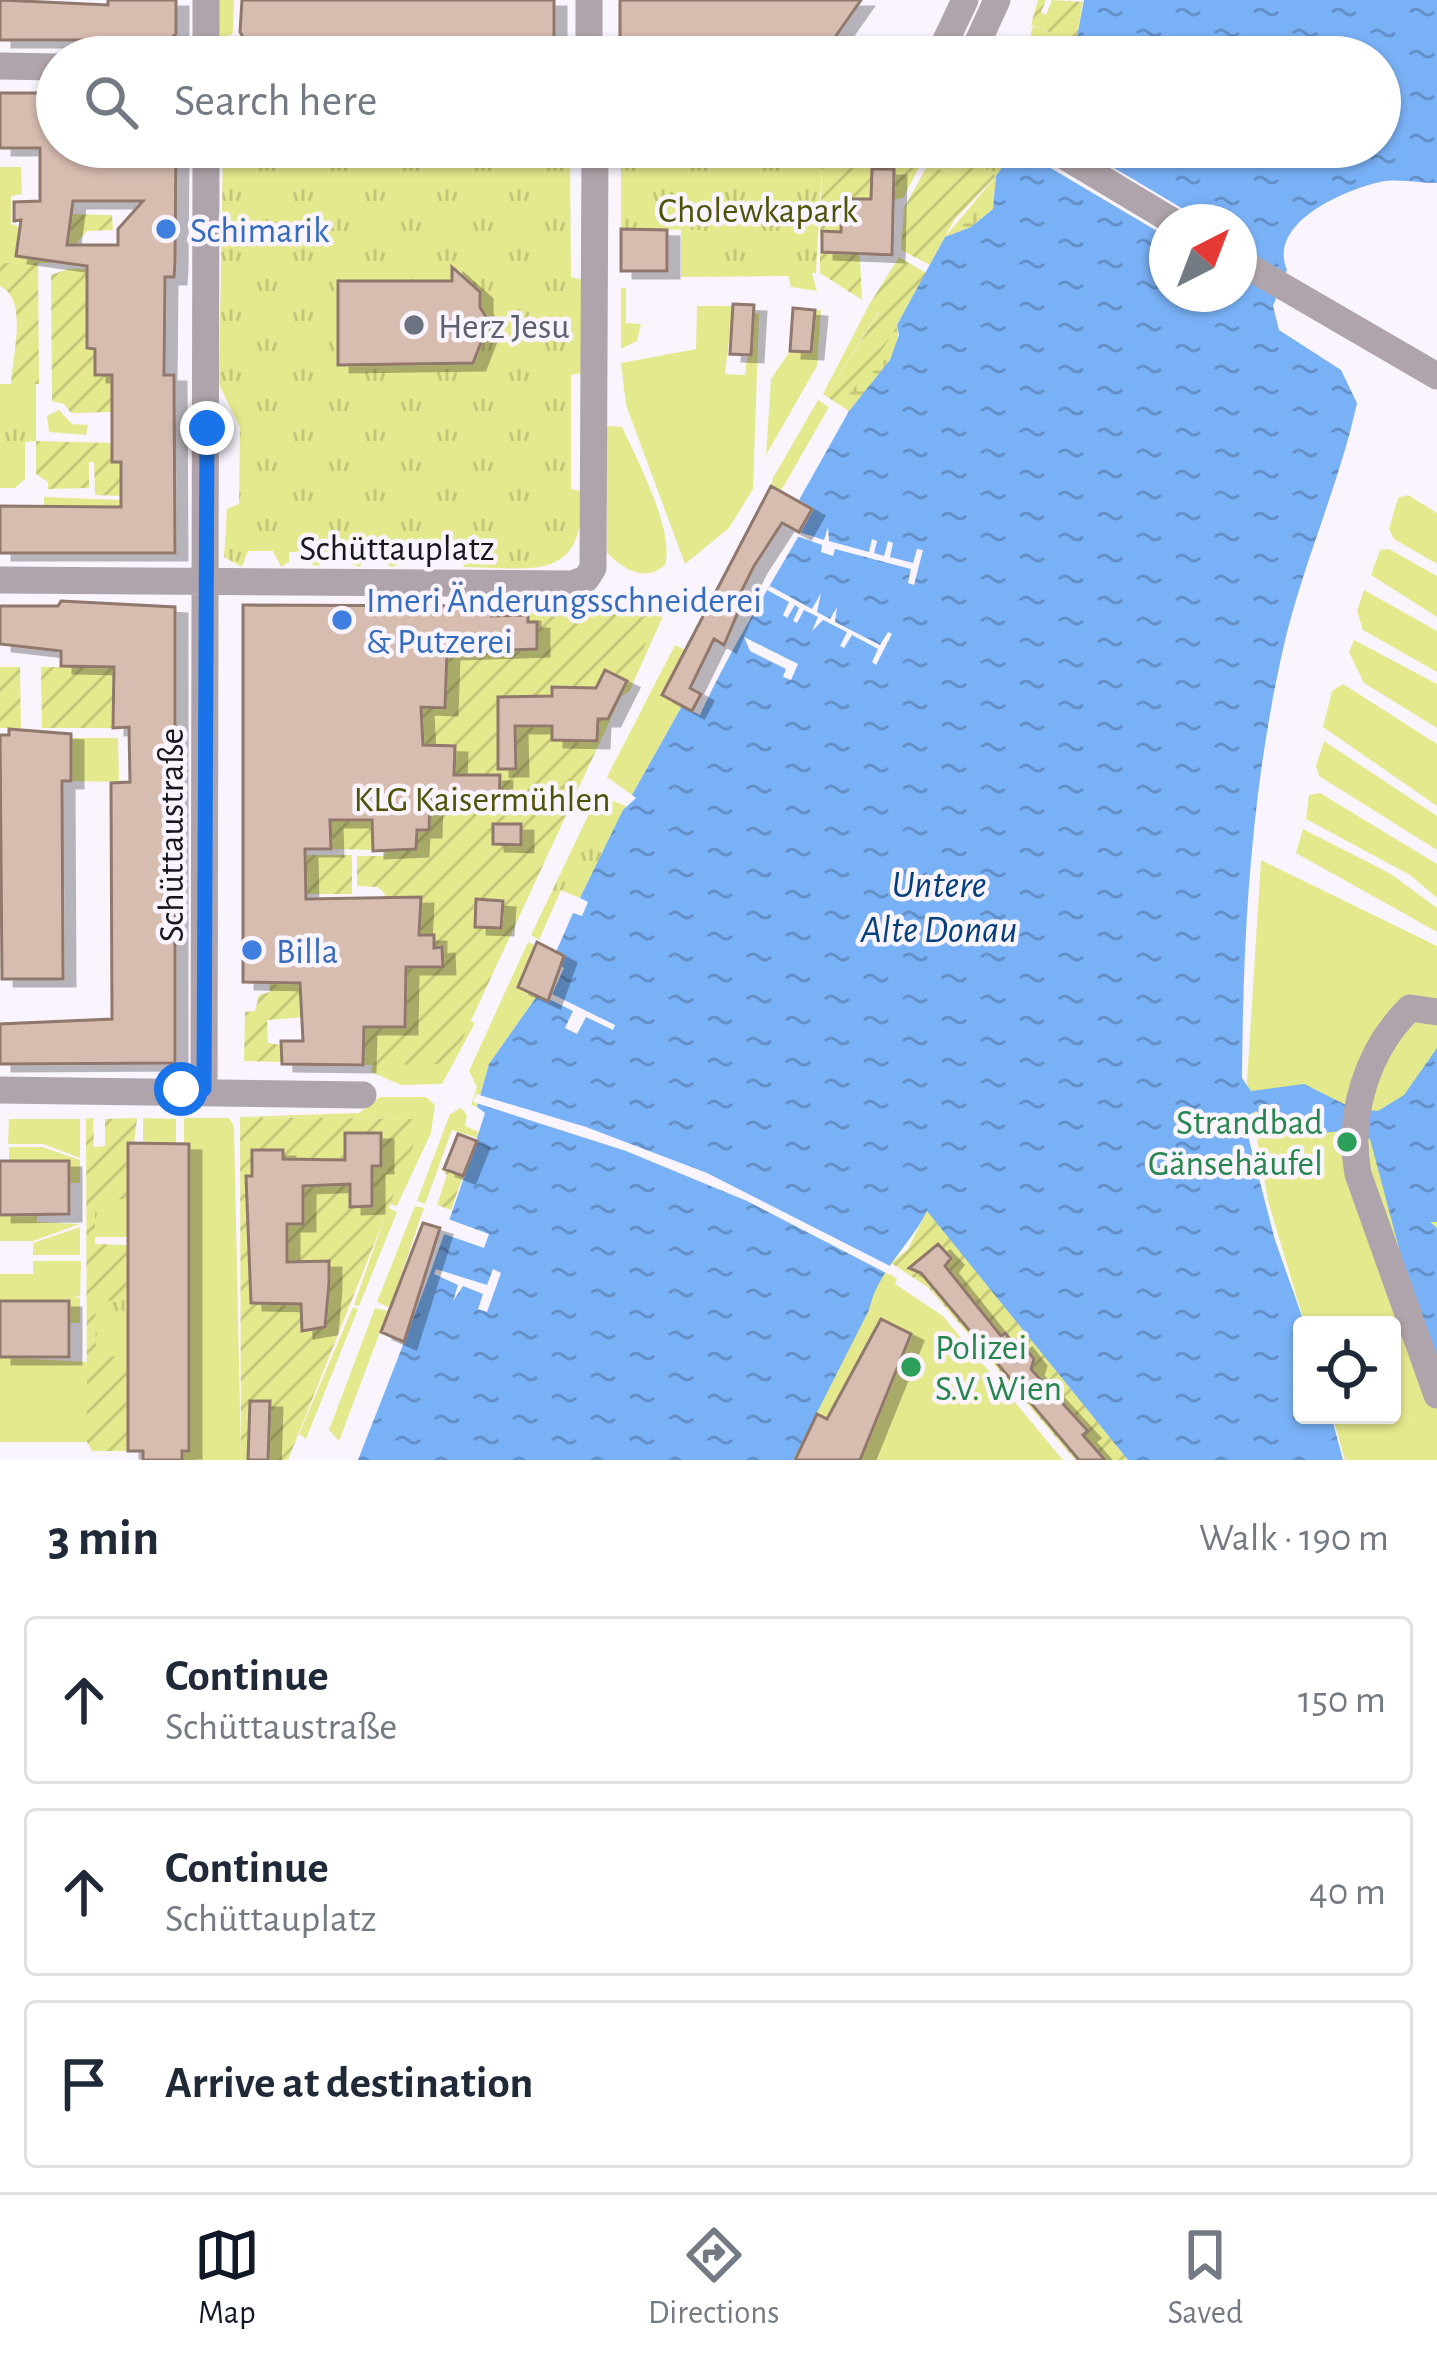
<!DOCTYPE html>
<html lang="en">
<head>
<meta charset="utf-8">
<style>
  :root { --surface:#fff; --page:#f2f2f3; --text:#1f2937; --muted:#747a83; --line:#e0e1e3; --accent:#111827 }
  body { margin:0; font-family:"Alegreya Sans",sans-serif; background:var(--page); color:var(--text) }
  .controls { position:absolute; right:36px; bottom:36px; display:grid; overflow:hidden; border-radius:12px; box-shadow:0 3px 9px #0004 }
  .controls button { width:108px; height:108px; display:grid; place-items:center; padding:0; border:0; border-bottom:3px solid var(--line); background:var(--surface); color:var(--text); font:60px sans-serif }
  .compass { position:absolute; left:1149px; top:204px; width:108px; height:108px; border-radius:50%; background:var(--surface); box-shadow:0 3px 9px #0004; rotate:42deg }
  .stop { position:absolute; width:36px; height:36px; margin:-27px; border:9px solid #1a73e8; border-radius:50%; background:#fff }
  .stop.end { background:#1a73e8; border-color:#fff; box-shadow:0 3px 12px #0008 }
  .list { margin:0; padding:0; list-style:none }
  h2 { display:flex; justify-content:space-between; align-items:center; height:156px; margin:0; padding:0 48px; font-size:51px }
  h2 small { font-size:39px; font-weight:400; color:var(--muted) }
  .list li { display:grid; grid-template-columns:78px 1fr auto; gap:36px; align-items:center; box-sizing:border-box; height:168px; margin:0 24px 24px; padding:0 24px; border:3px solid var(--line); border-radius:12px }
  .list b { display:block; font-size:45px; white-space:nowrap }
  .list p { margin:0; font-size:39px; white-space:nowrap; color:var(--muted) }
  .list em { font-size:39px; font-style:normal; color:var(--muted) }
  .icon { flex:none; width:66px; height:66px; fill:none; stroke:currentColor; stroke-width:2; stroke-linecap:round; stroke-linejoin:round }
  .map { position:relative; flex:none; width:1437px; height:1460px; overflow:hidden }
  .search { position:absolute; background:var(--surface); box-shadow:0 3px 9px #0004; left:36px; right:36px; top:36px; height:132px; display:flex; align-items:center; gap:30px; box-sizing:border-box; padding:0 42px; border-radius:66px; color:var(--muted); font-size:45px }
  .sheet { height:732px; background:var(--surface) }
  nav { display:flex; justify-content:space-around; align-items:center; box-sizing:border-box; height:168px; border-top:3px solid var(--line); background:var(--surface); font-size:33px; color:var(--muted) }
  nav a { display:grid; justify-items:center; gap:6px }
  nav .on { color:var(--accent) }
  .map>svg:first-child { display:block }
</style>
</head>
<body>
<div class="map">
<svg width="1437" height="1460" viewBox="0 0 1437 1460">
  <defs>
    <pattern id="wetland-marsh" width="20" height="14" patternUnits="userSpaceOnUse" patternTransform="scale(3)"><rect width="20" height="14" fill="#e5e98d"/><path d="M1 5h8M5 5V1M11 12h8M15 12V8" fill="none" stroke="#c4c779"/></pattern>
    <pattern id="park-tufts" width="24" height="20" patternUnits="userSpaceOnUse" patternTransform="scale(3)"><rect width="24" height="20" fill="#e5e98d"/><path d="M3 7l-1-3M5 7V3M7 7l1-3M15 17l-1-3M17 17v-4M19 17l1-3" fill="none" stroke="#c4c779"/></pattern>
    <pattern id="garden-furrows" width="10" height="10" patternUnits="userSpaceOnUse" patternTransform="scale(3)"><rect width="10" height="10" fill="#e5e98d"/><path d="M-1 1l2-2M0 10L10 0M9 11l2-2" fill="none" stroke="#c4c779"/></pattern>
    <pattern id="water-ripples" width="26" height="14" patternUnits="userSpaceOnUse" patternTransform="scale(3)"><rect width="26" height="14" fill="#79b1f6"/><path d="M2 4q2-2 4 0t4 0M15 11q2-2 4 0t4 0" fill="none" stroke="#628fc7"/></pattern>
    <filter id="shadow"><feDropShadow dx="12" dy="7" stdDeviation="0" flood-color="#0004"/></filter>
  </defs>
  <rect width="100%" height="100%" fill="#f9f4fe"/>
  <path fill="#e5e98d" d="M 219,0 L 234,0 L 233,33 L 222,41 L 216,25 Z
    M 0,167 L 21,167 L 22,194 L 11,196 L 11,224 L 20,227 L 16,256 L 64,263 L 0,263 Z
    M 681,230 L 700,230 L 812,273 L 817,291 L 791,287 L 788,276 L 681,277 Z
    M 621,288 L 626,288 L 626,323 L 641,324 L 637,341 L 621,349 Z
    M 869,305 L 879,311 L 826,396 L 823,394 Z
    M 697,306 L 733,306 L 725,374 L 745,375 L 753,313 L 759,313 L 753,489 L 729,528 L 685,564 L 626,405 L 621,363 L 696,349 Z
    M 815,310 L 821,310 L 817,366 L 766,455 L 771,379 L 790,351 L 811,352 Z
    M 818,400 L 829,407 L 781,491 L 771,486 L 773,478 Z
    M 59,410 L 72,424 L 88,425 L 86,435 L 49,432 L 47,416 Z
    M 607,426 L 622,427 C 637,459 675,531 665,565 C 644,583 624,569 607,553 Z
    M 1408,495 L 1437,513 L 1437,564 L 1394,539 L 1389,529 L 1398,498 Z
    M 44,497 L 121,500 L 121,507 L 44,506 Z
    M 1389,549 L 1437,576 L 1437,617 L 1371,575 L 1380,550 Z
    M 1364,590 L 1437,631 L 1437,672 L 1363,630 L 1357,611 Z
    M 662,608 L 664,614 L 629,692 L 619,697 Z
    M 1354,640 L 1437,684 L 1437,728 L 1364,683 L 1349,652 Z
    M 675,645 L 685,650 L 662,695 L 682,706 L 632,795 L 607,777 Z
    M 1343,684 L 1437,744 L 1437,806 L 1323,727 L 1332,691 Z
    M 71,738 L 118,738 L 119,782 L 71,781 Z
    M 1324,741 L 1437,816 L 1437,850 L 1319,776 L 1316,766 Z
    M 1320,793 L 1437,864 L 1437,898 L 1410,875 L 1306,819 L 1309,795 Z
    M 1303,829 L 1391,874 L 1437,908 L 1437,932 L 1296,853 Z
    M 1261,860 L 1437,946 L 1437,1460 L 1345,1460 L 1332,1415 L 1392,1415 L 1392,1325 L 1305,1325 L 1268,1201 L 1247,1082 Z
    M 528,942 L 536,946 L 518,986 L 537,996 L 489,1064 L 477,1107 L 471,1105 L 477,1087 L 469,1071 Z
    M 469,1021 L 475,1023 L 442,1084 L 401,1085 L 371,1072 L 373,1064 L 451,1064 Z
    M 380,1097 L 426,1097 L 435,1105 L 431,1133 L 397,1206 L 389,1204 L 423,1119 L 240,1117 L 359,1113 Z
    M 461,1108 L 467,1115 L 465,1126 L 479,1132 L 477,1138 L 452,1130 L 425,1204 L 417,1201 L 450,1114 Z
    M 143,1118 L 176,1119 L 176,1144 L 143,1143 Z
    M 184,1118 L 229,1118 L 234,1126 L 241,1460 L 182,1460 L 182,1451 L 189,1450 L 189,1145 L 184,1144 Z
    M 9,1119 L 80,1119 L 80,1158 L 43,1144 L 8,1144 Z
    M 9,1147 L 42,1147 L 80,1160 L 80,1183 L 69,1183 L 69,1161 L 9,1161 Z
    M 415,1206 L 424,1208 L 390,1308 L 377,1302 Z
    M 388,1208 L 397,1212 L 359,1306 L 354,1305 Z
    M 0,1215 L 37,1215 L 37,1222 L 80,1224 L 33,1241 L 0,1241 Z
    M 80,1227 L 80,1255 L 33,1255 L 33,1243 Z
    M 33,1261 L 81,1261 L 80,1297 L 73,1295 L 80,1299 L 80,1323 L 69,1323 L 69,1301 L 0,1301 L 0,1274 L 33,1274 Z
    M 885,1270 L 897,1279 L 895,1284 L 943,1316 L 1063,1460 L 793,1460 Z
    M 353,1307 L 358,1309 L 306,1439 L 299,1434 Z
    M 375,1308 L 388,1311 L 339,1441 L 329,1430 Z
    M 0,1357 L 87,1362 L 87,1442 L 0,1442 Z"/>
  <path fill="url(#wetland-marsh)" d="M 996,176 L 993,209 L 971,227 L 945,237 Z
    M 897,325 C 904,357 867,388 849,411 L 841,406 Z"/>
  <path fill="url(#park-tufts)" d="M 1033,26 L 1076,42 C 1068,62 1044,57 1025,57 Z
    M 223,147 L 570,147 L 571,277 L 583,280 L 582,373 L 571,375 L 571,489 L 582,491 C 584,583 537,568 464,567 L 458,551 L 437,552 L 433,567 L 424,565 L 423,552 L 400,552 L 399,564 L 392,567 L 385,563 L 384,551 L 366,552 L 360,567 L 351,564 L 349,551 L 325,552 L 319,566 L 312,565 L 309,551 L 289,552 L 289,562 L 281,567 L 273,551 L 248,551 L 242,567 L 224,557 L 227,509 L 239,504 L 240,428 L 219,384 Z
    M 621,147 L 975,148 L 1016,147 L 996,176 L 969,157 L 956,174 L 921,164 L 822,167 L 816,273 L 700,272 L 700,230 L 621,229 Z
    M 0,384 L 36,384 L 36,441 L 25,442 L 25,479 L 15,488 L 0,488 Z
    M 598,795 L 626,806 L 580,898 L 561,890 L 539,940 L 531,935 Z
    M 95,1199 L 128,1199 L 128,1237 L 95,1237 Z
    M 95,1300 L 128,1300 L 128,1357 L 95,1357 Z"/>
  <path fill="url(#garden-furrows)" d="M 1038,0 L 1046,0 L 1041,12 L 1046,15 L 1052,0 L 1083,2 L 1076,42 L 1031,25 Z
    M 969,157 L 996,176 L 954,220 L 930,265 L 901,250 L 904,208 L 927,166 L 956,174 Z
    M 921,164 L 903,198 L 893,200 L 894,169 L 872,169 L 871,199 L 842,199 L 841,235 L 859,237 L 862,300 L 820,273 L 820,252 L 838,252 L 832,232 L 822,231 L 820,241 L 822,167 Z
    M 64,214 L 112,215 L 113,230 L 87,231 L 75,245 L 67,245 Z
    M 899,257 L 926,273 L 888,341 L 841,406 L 826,396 L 879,312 L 869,305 Z
    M 0,263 L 38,263 L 39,384 L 11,384 C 12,355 29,300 0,286 Z
    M 127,268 L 87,277 L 87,347 L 95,349 L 96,374 L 112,375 L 112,412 L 71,413 L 64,404 L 52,401 L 51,275 L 68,269 Z
    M 36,441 L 112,443 L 112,462 L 121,462 L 121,496 L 95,495 L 94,462 L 89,462 L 89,488 L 48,489 L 48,482 L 36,474 Z
    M 492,606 L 662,608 L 451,1064 L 363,1065 L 364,983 L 385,894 L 378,887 L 357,886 L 357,856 L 384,856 L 385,851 L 377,845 L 373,850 L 331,849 L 331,838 L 300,821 L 402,819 L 398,741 L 423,740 L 420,695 L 364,650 L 468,652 L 493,647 Z
    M 0,667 L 20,667 L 21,728 L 0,728 Z
    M 41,667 L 114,667 L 113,728 L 42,728 Z
    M 305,855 L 352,855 L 352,894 L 306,894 Z
    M 269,982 L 300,983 L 300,993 L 338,994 L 331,1015 L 267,1020 L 268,1043 L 281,1045 L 282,1062 L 244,1061 L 245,1012 L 255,1011 L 259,995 L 270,992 Z
    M 240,1117 L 424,1119 L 288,1460 L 241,1460 Z
    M 93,1118 L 94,1147 L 105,1146 L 105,1119 L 137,1118 L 128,1199 L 95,1200 L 95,1244 L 128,1245 L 128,1300 L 95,1301 L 96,1356 L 128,1357 L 128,1451 L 92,1451 L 87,1442 L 86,1119 Z
    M 439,1167 L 463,1176 L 451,1210 L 437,1205 L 447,1175 Z
    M 927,1210 L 1128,1460 L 1075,1460 L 929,1288 L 891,1263 L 908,1249 Z"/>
  <path fill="url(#water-ripples)" fill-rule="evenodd" d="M 1084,0 L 1437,0 L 1437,183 C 1418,183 1398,178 1380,182 C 1344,190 1267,223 1287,270 L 1273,306 L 1279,330 L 1341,370 L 1357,403 C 1339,486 1302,565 1283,649 C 1251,791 1243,932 1242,1078 L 1251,1091 L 1304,1084 L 1354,1109 L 1378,1111 L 1404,1095 L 1437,1048 L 1437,1222 L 1430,1222 L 1437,1228 L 1437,1357 L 1400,1252 L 1370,1139 C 1340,1117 1309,1154 1256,1111 L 1247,1116 L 1247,1132 L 1275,1240 L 1305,1325 L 1302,1415 L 1331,1415 L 1343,1460 L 1128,1460 L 927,1211 C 909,1247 878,1270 869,1310 L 793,1460 L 358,1460 C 406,1338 446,1237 485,1113 L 477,1107 L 489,1064 L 537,996 L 549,1001 L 564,968 L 559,965 L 564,956 L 556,952 L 573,913 L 582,916 L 588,902 L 580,898 L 623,810 L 636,798 L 632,795 L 682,706 L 700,715 C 732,645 776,577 814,509 L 799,500 L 849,411 L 890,360 L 899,335 L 897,325 L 945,237 L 971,227 L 993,209 L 996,176 L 1016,147 L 1380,147 L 1380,57 L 1063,57 L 1076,42 ZM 1167,222 L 1239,222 L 1239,294 L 1167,294 Z"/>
  <path fill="#f9f4fe" d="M 1015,147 L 1079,147 L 1205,222 L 1167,222 L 1167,237 Z
    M 828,527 L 829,541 L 869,552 L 872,539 L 877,541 L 874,553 L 884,556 L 888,541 L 893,543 L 890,557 L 913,563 L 917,549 L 923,550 L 914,585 L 908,583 L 911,569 L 835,549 L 833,556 L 821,552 L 822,545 L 794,535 L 796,531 L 824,540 Z
    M 770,586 L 812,609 L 821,593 L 817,612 L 830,619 L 837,607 L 835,622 L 880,645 L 888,632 L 892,634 L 876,665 L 872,662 L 878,649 L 852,635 L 844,648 L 840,646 L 847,632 L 823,620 L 812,631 L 818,617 L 804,610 L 797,623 L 793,621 L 799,608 L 795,605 L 787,618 L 783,615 L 789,602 L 767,590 Z
    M 744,637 L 798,664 L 791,680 L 783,677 L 786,669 L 750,651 Z
    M 552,994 L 615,1025 L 613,1030 L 586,1017 L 577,1034 L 565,1028 L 573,1011 L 549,999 Z
    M 476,1094 L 586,1127 L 707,1173 L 894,1268 L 890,1275 L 747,1201 L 626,1151 L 473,1102 Z
    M 448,1219 L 489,1234 L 484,1248 L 444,1234 Z
    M 436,1269 L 487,1285 L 493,1269 L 501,1273 L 487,1312 L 478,1309 L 483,1294 L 463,1286 L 453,1301 L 458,1285 L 434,1274 Z"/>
  <path fill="#d7bcb0" stroke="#90786c" stroke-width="3" fill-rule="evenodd" filter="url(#shadow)" d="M 0,0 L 108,5 L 108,0 L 176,0 L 176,34 L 169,40 L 0,40 Z
    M 242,0 L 554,0 L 554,39 L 375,44 L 256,39 L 247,44 L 240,32 Z
    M 620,0 L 861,0 L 833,40 L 620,40 Z
    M 0,93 L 57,93 L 57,147 L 176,147 L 175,263 L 174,277 L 165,277 L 164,375 L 174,375 L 175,553 L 0,553 L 0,506 L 121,507 L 121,462 L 112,462 L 112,375 L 95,375 L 95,349 L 87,348 L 87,266 L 16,256 L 21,220 L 14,221 L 14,202 L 40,201 L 40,148 L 0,148 ZM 73,201 L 143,201 L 118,229 L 118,245 L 67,245 Z
    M 872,169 L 894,169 L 892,255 L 822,252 L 822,231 L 841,232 L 842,199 L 871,199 Z
    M 621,229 L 667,230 L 667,271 L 621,271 Z
    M 452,267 L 480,292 L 480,307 L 489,322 L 473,363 L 338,365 L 338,281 L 452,281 Z
    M 733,304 L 754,305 L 751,355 L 730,354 Z
    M 793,308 L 815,310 L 811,352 L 790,351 Z
    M 771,486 L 812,509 L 799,532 L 782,523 L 754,566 L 737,600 L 742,603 L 724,645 L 714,639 L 690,688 L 701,694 L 692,711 L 662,695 Z
    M 61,601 L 175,607 L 175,1063 L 0,1064 L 0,1024 L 112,1019 L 111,783 L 130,782 L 129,727 L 113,728 L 114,667 L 61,666 L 61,651 L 0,644 L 0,606 L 58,606 Z
    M 243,605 L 492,606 L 492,616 L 528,615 L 528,622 L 537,622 L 537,649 L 447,652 L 445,708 L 421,707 L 423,745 L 455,746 L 454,775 L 500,775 L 499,800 L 430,798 L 429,830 L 417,830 L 416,849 L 373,851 L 372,820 L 330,820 L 331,849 L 305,849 L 306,899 L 421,897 L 419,935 L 434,935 L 434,948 L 442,947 L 443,967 L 406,967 L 405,1027 L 364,1027 L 363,1065 L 282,1064 L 281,1041 L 303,1041 L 300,983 L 243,982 Z
    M 605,670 L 627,681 L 608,719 L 598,719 L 597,741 L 552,740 L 552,726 L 515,726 L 516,769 L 498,769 L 498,697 L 552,696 L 552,687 L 596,688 Z
    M 9,729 L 71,734 L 71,781 L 62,781 L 63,979 L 2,979 L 0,735 L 9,735 Z
    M 493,824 L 521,824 L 521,845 L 493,844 Z
    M 476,899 L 503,901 L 501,928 L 475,927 Z
    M 537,942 L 564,956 L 548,1001 L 518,987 Z
    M 345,1133 L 381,1133 L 381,1166 L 372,1166 L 372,1206 L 350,1207 L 350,1184 L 303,1186 L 303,1224 L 287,1224 L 287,1262 L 329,1261 L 329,1283 L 325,1327 L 302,1331 L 301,1304 L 251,1303 L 246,1176 L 252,1176 L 252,1150 L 283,1150 L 283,1159 L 345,1160 Z
    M 458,1134 L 477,1141 L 463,1176 L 444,1169 Z
    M 128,1143 L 189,1144 L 189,1451 L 182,1451 L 182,1460 L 143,1460 L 143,1451 L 128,1451 Z
    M 0,1161 L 69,1161 L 69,1214 L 0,1215 Z
    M 423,1223 L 440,1228 L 404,1342 L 381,1332 Z
    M 938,1244 L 951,1258 L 945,1266 L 1001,1336 L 1005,1333 L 1015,1345 L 1020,1341 L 1034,1359 L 1031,1369 L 1088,1431 L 1083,1435 L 1105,1460 L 1079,1460 L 921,1273 L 909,1268 Z
    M 0,1301 L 69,1301 L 69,1357 L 0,1357 Z
    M 881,1319 L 911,1334 L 860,1460 L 795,1460 L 817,1414 L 827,1419 Z
    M 250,1401 L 270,1401 L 268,1460 L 248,1460 Z"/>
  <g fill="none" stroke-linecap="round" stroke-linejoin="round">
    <path stroke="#afa4ab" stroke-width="27" d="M 589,0 L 589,57
      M 206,57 L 206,0
      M 938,57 L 965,0
      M 971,57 L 997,0
      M 0,66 L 57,67
      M 1049,147 L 1174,222
      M 1239,261 L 1437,376
      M 0,580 L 572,584 L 586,579 L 593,568 L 595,147
      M 1437,1012 L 1410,1008 C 1367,1050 1347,1115 1358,1174 L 1437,1395
      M 204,1089 L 206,147
      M 0,1090 L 363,1095"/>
  </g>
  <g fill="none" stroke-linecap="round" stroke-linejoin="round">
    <path stroke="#1a73e8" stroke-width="15" d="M 181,1089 L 204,1089 L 207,428"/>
  </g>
  <g fill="#3f7fe0" stroke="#f9f4fe" stroke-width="4.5">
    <circle cx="166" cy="229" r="12"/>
    <circle cx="342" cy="620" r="12"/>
    <circle cx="252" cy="950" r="12"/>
  </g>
  <circle fill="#6b7280" stroke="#f9f4fe" stroke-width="4.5" cx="414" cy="325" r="12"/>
  <g fill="#2e9e5b" stroke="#f9f4fe" stroke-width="4.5">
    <circle cx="1347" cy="1142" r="12"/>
    <circle cx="911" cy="1367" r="12"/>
  </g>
  <g text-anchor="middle" stroke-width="9" stroke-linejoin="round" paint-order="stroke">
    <g font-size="36" fill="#505209" stroke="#f9f4fe">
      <text x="758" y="222">Cholewkapark</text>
      <text x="482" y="811">KLG Kaisermühlen</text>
    </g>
    <g font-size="36" fill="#366cbe" stroke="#f9f4fe" text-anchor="start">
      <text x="190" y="242">Schimarik</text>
      <text x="366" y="612">Imeri Änderungsschneiderei<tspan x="366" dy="41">&amp; Putzerei</tspan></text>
      <text x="276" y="963">Billa</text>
    </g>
    <g font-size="36" fill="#5b616d" stroke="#f9f4fe" text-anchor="start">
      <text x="438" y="338">Herz Jesu</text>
    </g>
    <g font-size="36" fill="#1a161e" stroke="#f9f4fe">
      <text x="397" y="560">Schüttauplatz</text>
      <text transform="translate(170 835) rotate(-90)" y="13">Schüttaustraße</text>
    </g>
    <g font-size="36" fill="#27864d" stroke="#f9f4fe" text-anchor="end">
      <text x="1323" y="1134">Strandbad<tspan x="1323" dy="41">Gänsehäufel</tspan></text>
      <text x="935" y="1359" text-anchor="start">Polizei<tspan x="935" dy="41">S.V. Wien</tspan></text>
    </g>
    <g font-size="39" font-style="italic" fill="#03407d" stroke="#f9f4fe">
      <text x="939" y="897">Untere<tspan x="939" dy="45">Alte Donau</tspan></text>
    </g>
  </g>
</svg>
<div class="controls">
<button><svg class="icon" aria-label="locate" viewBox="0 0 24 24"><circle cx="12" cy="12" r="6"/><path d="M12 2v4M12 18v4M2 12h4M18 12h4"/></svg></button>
</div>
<svg class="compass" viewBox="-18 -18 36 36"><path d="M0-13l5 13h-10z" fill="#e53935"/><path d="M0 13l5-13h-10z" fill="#747a83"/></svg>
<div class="stop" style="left:181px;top:1089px"></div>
<div class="stop end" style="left:207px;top:428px"></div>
<div class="search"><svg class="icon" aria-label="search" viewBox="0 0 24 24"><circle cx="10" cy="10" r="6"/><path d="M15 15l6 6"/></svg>Search here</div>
</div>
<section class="sheet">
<h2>3 min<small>Walk · 190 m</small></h2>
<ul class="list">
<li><svg class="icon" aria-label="ahead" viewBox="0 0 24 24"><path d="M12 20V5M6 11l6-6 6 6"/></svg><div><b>Continue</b><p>Schüttaustraße</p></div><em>150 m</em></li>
<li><svg class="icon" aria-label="ahead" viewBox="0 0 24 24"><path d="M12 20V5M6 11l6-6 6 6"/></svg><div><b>Continue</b><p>Schüttauplatz</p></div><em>40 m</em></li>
<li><svg class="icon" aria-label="arrive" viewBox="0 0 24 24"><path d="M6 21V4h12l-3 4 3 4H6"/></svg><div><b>Arrive at destination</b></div></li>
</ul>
</section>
<nav>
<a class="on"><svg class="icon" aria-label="map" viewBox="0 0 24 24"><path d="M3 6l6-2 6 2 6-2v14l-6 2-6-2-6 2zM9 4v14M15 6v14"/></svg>Map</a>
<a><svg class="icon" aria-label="directions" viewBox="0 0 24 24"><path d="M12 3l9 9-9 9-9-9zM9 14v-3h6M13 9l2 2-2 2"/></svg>Directions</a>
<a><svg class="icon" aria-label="saved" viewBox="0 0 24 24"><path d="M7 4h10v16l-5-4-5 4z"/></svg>Saved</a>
</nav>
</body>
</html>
